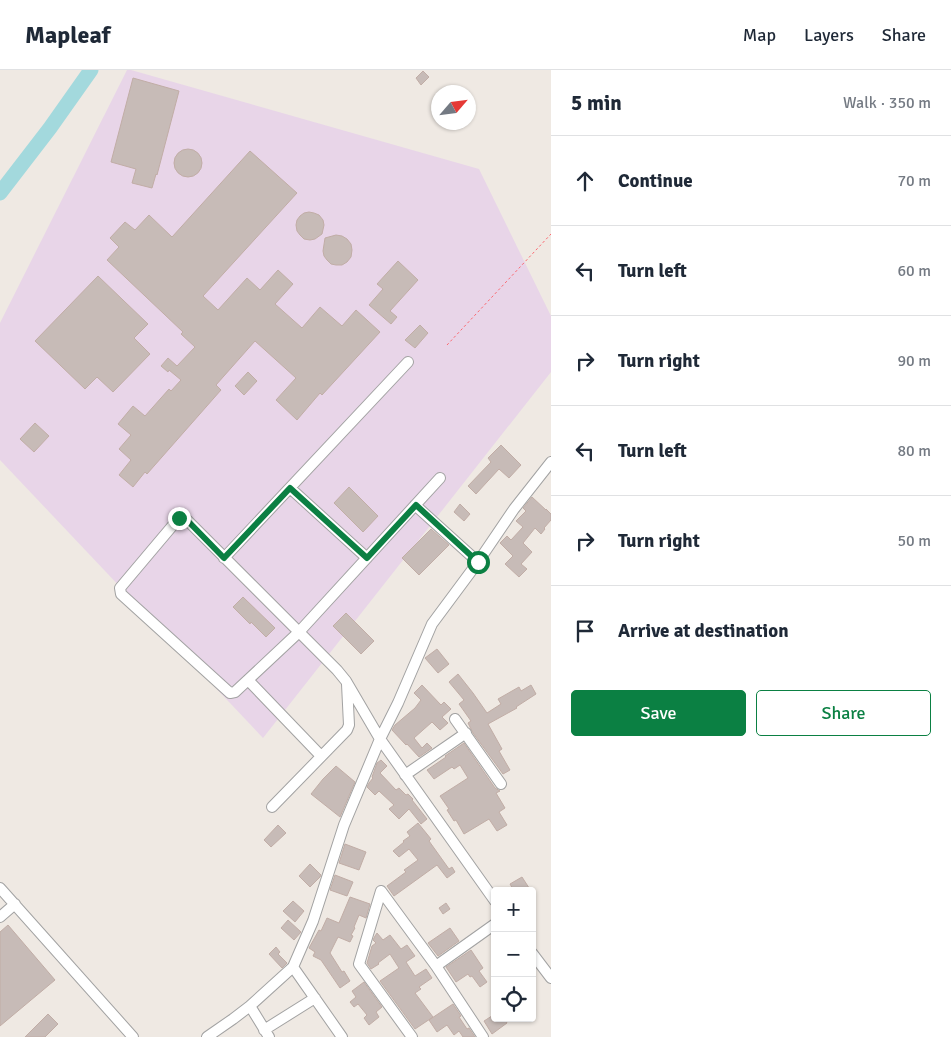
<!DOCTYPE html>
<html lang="en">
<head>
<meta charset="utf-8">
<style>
  :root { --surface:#fff; --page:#f2f2f3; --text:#1f2937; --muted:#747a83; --line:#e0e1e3; --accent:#0b8043 }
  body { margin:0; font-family:Signika,sans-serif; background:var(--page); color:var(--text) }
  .controls { position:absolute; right:15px; bottom:15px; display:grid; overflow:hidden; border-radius:5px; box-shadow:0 1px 4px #0004 }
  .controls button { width:45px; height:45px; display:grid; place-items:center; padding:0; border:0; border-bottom:1px solid var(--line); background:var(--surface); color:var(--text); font:25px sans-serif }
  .compass { position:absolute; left:431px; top:15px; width:45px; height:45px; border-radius:50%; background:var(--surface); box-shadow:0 1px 4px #0004; rotate:62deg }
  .stop { position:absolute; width:15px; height:15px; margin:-11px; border:4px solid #0b8043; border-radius:50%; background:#fff }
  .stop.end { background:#0b8043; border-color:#fff; box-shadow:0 1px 5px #0008 }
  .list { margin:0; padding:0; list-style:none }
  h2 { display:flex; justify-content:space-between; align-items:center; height:65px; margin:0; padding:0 20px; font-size:21px }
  h2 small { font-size:16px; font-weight:400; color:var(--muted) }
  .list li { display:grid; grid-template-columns:32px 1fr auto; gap:15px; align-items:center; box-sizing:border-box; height:90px; padding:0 20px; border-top:1px solid var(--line) }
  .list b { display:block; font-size:19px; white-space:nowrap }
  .list em { font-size:16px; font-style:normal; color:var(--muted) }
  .actions { display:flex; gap:10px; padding:15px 20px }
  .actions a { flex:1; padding:11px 0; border:1px solid var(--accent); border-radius:5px; text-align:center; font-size:18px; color:var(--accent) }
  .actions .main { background:var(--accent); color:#fff }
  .icon { flex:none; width:28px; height:28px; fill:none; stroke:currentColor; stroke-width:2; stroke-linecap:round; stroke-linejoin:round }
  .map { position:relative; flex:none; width:551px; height:967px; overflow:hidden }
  header { display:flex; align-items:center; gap:30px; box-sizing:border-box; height:70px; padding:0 25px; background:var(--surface); border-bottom:1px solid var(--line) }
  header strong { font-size:24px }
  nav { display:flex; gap:28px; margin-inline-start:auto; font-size:18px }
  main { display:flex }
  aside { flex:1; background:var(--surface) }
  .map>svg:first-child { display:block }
</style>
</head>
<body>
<header>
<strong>Mapleaf</strong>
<nav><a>Map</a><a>Layers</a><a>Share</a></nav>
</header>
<main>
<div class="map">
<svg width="551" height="967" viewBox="0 0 551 967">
  <rect width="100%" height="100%" fill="#efe9e3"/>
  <path fill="#e8d5e8" d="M 127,0 L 131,0 L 479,99 L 551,246 L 551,302 L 263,668 L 0,390 L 0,253 Z"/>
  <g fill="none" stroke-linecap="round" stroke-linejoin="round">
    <path stroke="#a3d9dd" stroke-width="15" d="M 0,123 L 50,58 L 91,0"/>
  </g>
  <path fill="#c7bbb7" stroke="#c1ada6" d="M 423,1 L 429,7 L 421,15 L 416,8 Z
    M 133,8 L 179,21 L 157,105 L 156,104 L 152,118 L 132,113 L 136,99 L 111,92 Z
    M174 93a14 14 0 1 1 28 0a14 14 0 1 1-28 0Z
    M 250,81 L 297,123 L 203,226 L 218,240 L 247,208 L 260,220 L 278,200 L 293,214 L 275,234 L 302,258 L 320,237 L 342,256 L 356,240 L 380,262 L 322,325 L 320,323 L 297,350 L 276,330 L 296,308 L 255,271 L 216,315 L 221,320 L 147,404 L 145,402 L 133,417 L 119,405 L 131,390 L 119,379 L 131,365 L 118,354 L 133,336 L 145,346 L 169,319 L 171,321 L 181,310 L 169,300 L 168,302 L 161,296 L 168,288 L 177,296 L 195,277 L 181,264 L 183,262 L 107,190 L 119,177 L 110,168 L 125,152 L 135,160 L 149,145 L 172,167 Z
    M 309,142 L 314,143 L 319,145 L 323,150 L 324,155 L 322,164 L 315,169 L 310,170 L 304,169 L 300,165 L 297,161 L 296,155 L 297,150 L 300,146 L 304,143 Z
    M 336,165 L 342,166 L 347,169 L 351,174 L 352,180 L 351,187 L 347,192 L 342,195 L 336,195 L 331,194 L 327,190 L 324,186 L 323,181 L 325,168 Z
    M 398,191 L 418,210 L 390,241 L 397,247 L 391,254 L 369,235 L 383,219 L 377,214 Z
    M 98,206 L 148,254 L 134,268 L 150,284 L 113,322 L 97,307 L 85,319 L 35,271 Z
    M 420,255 L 428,263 L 415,278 L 405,270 Z
    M 248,302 L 257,311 L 244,325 L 235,316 Z
    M 35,353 L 49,366 L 34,382 L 20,369 Z
    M 501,375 L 521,395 L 509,408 L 499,399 L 476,424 L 468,416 L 491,392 L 488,388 Z
    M 349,417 L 378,446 L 363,462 L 334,433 Z
    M 532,427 L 546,440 L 546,439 L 551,444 L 551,450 L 544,458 L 545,459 L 541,464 L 535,458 L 523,473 L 532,482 L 521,494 L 527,499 L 519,507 L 505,494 L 513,486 L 500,473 L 507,466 L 511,470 L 523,457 L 516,451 L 526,441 L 523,438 Z
    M 460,434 L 470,444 L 464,451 L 454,442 Z
    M 431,459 L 449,475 L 419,505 L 402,488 Z
    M 243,527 L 275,558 L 266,567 L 251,552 L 250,554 L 233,537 Z
    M 346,543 L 374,571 L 361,584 L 333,556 Z
    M 437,579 L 449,594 L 438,603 L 425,588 Z
    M 458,604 L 473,623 L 487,643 L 501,634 L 498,629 L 519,617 L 521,621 L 531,615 L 536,624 L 516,637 L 517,638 L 488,654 L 502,679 L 499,681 L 510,700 L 503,704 L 473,663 L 468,653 L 471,651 L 459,634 L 464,630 L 449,612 Z
    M 422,615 L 441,635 L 444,632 L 451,639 L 442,647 L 448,653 L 440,660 L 432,652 L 414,668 L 422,678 L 427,673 L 432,678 L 419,687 L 407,674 L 406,675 L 392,660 L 395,655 L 415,638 L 421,630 L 414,623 Z
    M 464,673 L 495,718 L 500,721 L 496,723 L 505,738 L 499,742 L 507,755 L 497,761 L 489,749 L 464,764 L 456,750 L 454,751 L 447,740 L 449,739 L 440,726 L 468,708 L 460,695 L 454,699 L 452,697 L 434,709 L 427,700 L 446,687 L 445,686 Z
    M 381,690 L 387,696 L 380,703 L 396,720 L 399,718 L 406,725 L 408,724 L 413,729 L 412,730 L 427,749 L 421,754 L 409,739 L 399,749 L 389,739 L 394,735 L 379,721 L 375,725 L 367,717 L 369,713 L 373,708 L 372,707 L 377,693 Z
    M 336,696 L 355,712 L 340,747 L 311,724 L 323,709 Z
    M 418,753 L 431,769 L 429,771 L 449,799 L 452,797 L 455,802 L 447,808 L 437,795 L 394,826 L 387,816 L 406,802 L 404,800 L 418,790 L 409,779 L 399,787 L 393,781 L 404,772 L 403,771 L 410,766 L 407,762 Z
    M 278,755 L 286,763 L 271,777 L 264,770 Z
    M 345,774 L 366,782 L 359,800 L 339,793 Z
    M 310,794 L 321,805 L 320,807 L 310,817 L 299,806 Z
    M 335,805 L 353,812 L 347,826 L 330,820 Z
    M 522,807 L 531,821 L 514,821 L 510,814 Z
    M 350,827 L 370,834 L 366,848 L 359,845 L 354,857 L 355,858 L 351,865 L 353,866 L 350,872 L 338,867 L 330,883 L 342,902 L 344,901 L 350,911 L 340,918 L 321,890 L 313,886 L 315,882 L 309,878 L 319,860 L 321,861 L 327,848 L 339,853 Z
    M 293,831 L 304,841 L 295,852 L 283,841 Z
    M 446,833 L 450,839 L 443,844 L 439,838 Z
    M 288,850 L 301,862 L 294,870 L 281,858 Z
    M 8,855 L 55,910 L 0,956 L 0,862 Z
    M 450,858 L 459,871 L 438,886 L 428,873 Z
    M 377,863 L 383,870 L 390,865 L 401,879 L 407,875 L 415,886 L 406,892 L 415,906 L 426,899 L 432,908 L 419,917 L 421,919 L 415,923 L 433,947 L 415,959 L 380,911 L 399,898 L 390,884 L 378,893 L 379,894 L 371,899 L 367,893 L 372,876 L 376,873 L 373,870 L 375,866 Z
    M 276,877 L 280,882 L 278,884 L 287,893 L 282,898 L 269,884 Z
    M 471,880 L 483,898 L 479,901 L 487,912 L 480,917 L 472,906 L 470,907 L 468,904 L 456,912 L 446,897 Z
    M 364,912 L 382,937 L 376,942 L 379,947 L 369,955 L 364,948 L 367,945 L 358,934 L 354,937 L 350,932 L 356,927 L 352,921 Z
    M 453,934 L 461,946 L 459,947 L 467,959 L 469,958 L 475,967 L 463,967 L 459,961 L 454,965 L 447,955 L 437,962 L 429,950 Z
    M 48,944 L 58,954 L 45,967 L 25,967 Z
    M 495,944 L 495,948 L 504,948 L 507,953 L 492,964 L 484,951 Z"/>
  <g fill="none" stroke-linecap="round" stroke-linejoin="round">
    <defs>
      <path id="minor" d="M 440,408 L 299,562 L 235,622 L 230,623 L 121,524 L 120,518 L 179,448 L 183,446 L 337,600 L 346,611 L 380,669 L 495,831
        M 290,418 L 367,488
        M 415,435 L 478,492
        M 224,488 L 408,292
        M 248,610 L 321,686
        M 455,649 L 501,714
        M 405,705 L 466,663
        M 272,737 L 347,660 L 349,655 L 347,614
        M 0,818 L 133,967
        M 381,821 L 436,896 L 483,967
        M 381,821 L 359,894 L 412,967
        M 0,847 L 15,834
        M 532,883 L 551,908
        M 436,896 L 495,854
        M 293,897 L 342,967
        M 250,936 L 269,967
        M 264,960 L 315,928
        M 207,967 L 233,949 L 250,936 L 293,897 L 313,851 L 344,755 L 380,669 L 398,633 L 432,554 L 478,492 L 514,439 L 551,392"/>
    </defs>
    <use href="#minor" stroke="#a2a2a2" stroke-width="12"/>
    <path stroke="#fb6870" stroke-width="1" stroke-dasharray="2.5 2.5" stroke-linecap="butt" d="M 447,275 L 551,164"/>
    <use href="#minor" stroke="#fff" stroke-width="10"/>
  </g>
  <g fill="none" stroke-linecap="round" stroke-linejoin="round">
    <path stroke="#0b8043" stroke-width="6" d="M 179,448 L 183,446 L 224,488 L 290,418 L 367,488 L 416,435 L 478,492"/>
  </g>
</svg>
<div class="controls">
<button>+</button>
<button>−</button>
<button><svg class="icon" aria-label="locate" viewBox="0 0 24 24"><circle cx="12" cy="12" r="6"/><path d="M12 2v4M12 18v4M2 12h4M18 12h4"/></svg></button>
</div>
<svg class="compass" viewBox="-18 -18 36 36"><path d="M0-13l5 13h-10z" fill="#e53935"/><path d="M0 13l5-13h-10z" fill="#747a83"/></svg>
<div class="stop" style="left:478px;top:492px"></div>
<div class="stop end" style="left:179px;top:448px"></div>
</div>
<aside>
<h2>5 min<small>Walk · 350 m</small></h2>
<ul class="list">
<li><svg class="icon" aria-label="ahead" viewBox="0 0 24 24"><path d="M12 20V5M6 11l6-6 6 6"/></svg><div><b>Continue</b></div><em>70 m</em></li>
<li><svg class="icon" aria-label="left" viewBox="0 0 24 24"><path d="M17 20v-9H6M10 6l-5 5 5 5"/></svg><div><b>Turn left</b></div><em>60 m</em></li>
<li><svg class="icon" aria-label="right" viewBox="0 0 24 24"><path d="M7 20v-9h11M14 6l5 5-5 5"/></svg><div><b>Turn right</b></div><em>90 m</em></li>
<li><svg class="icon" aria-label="left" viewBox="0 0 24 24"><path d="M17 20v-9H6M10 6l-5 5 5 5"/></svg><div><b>Turn left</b></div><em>80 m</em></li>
<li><svg class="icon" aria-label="right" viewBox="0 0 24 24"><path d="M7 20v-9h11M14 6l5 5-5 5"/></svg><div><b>Turn right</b></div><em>50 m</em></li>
<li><svg class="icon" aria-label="arrive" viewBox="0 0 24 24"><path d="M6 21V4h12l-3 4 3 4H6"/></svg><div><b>Arrive at destination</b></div></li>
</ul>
<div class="actions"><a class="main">Save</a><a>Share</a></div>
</aside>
</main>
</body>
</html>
